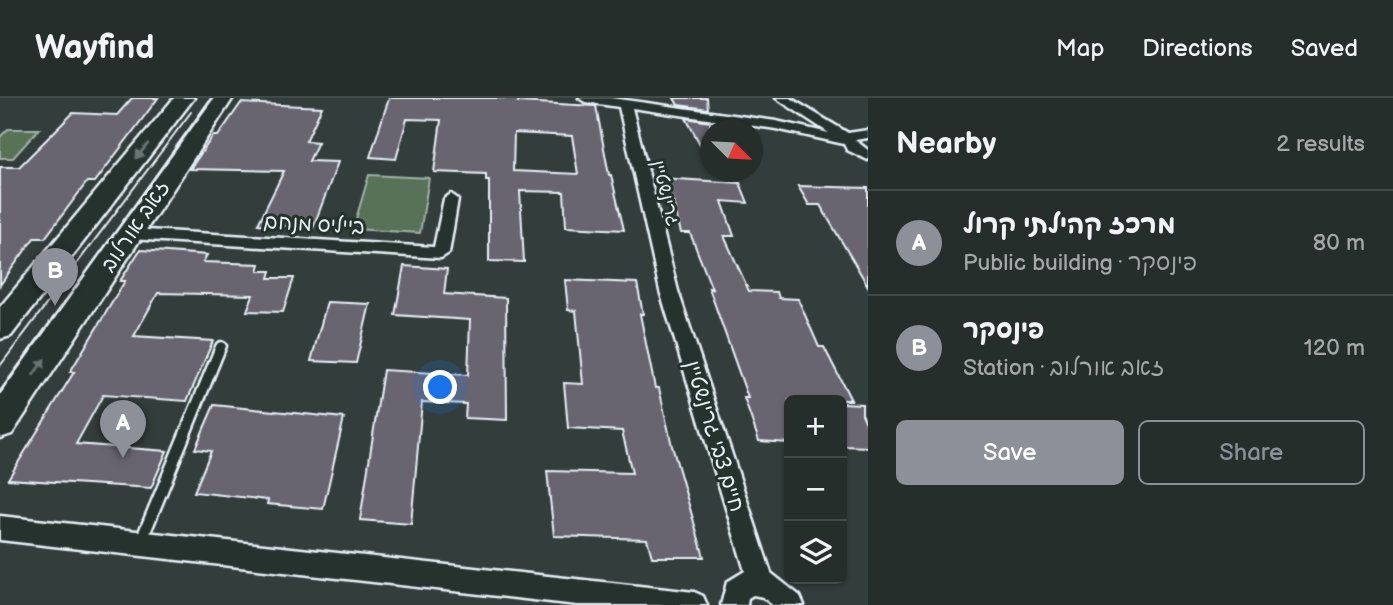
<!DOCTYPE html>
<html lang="en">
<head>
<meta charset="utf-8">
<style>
  :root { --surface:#262e2c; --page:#2e3634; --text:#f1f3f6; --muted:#a4a8a9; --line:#424a48; --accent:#8c9099 }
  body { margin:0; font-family:"Balsamiq Sans","Playpen Sans Hebrew",sans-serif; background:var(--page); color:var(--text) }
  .controls { position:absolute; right:21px; bottom:21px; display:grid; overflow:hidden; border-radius:10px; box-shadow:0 2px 5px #0004 }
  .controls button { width:63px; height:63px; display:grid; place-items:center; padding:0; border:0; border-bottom:2px solid var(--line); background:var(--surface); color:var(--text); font:35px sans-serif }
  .compass { position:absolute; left:700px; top:21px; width:63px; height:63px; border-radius:50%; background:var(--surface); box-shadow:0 2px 5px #0004; rotate:114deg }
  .you { position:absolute; left:441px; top:290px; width:24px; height:24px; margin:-18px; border:5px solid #fff; border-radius:50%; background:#1a73e8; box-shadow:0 0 0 10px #1a73e833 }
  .badge { display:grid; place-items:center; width:46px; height:46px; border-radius:50%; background:var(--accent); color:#fff; font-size:23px; font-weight:700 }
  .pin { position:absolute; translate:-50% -58px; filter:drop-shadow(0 2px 4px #0008) }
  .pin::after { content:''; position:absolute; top:37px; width:24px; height:21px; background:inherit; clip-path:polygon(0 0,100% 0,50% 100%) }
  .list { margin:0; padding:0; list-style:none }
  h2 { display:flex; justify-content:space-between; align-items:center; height:91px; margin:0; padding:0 28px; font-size:30px }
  h2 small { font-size:23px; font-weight:400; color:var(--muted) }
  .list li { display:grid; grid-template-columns:46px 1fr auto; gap:21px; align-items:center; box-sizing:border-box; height:105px; padding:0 28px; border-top:2px solid var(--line) }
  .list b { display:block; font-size:26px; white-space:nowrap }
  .list p { margin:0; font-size:23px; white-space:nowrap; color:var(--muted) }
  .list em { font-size:23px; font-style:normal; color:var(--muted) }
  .actions { display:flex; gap:14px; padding:21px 28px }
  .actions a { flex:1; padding:16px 0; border:2px solid var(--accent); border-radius:10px; text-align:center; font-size:24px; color:var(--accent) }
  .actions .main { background:var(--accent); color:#fff }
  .icon { flex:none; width:38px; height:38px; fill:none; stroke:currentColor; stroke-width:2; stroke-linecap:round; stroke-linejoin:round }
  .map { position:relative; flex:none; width:868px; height:507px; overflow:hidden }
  header { display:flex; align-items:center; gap:42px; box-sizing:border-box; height:98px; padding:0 35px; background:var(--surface); border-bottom:2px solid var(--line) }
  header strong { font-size:33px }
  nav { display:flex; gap:38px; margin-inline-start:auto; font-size:24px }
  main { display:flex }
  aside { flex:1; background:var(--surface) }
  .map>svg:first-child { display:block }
</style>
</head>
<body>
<header>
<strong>Wayfind</strong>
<nav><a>Map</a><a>Directions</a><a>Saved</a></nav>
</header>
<main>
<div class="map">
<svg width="868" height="507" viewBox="0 0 868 507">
  <rect width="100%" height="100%" fill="#333d3b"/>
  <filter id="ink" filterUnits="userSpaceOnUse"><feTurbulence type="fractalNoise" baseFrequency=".0143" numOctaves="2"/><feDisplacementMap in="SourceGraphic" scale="14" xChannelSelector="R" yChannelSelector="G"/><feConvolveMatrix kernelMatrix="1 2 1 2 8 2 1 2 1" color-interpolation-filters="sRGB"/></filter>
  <g filter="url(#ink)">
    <path fill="#587258" stroke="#a0b2a8" stroke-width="2" d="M 8,31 L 39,31 L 13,60 L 0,60 L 0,39 Z
      M 369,77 L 429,80 L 420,135 L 353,131 Z"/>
    <path fill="#686571" stroke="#e8f1f8" stroke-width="2" fill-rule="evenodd" d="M 132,0 L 158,0 L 95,84 L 87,84 L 45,140 L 34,140 L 0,187 L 0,69 L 19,69 L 73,15 L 117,17 Z
      M 389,0 L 519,0 L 518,4 L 596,8 L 609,77 L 611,77 L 624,132 L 566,129 L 564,94 L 520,93 L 524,164 L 489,163 L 489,82 L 486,82 L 486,76 L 434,74 L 441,22 L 407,21 L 396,61 L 370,59 ZM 514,35 L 572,38 L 578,76 L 513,73 Z
      M 674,0 L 707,0 L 708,11 L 678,7 Z
      M 241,5 L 322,9 L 306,43 L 318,44 L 309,63 L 338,64 L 313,130 L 258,126 L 284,73 L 190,71 L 213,38 L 218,38 Z
      M 686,20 L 710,24 L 710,65 Z
      M 661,80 L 740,85 L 748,105 L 722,103 L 734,138 L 724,138 L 749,193 L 777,194 L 779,200 L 798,201 L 819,249 L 824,249 L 851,302 L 789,302 L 789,345 L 759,343 L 744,300 L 748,300 L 709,190 L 712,191 L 690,135 L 681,135 L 672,100 L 666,99 Z
      M 798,88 L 868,90 L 868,188 L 820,107 L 809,107 Z
      M 140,152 L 207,157 L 203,164 L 260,166 L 258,173 L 271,173 L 269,180 L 294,180 L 283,214 L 247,213 L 253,197 L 158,195 L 134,238 L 213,243 L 187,303 L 103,297 L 76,346 L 167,353 L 151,390 L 8,381 L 74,274 L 70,274 L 125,183 L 120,183 Z
      M 404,168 L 447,171 L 444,196 L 506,200 L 507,322 L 465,320 L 466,306 L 422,304 L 411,426 L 360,422 L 383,272 L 468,277 L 470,222 L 395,217 Z
      M 565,182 L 637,185 L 643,216 L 640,216 L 655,290 L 659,290 L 672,348 L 704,459 L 652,459 L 647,441 L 554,438 L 547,373 L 632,375 L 622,333 L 568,330 L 564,285 L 583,286 L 576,213 L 568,212 Z
      M 327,204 L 370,206 L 356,265 L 311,263 Z
      M 842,305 L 862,306 L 862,316 L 868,329 L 868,349 L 842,348 Z
      M 214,307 L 344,320 L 323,411 L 267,406 L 268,402 L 194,394 L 211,353 L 195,351 Z"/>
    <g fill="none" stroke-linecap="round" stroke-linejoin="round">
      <defs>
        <path id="lane" d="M 221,244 L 224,245 L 226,248 L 144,450 L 140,452 L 136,450 L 134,446 L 216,248 L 218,245 Z"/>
        <path id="street" d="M 579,0 L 611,0 L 776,23 L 829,35 L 776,0 L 790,0 L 848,35 L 868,32 L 868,40 L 855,42 L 868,52 L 868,62 L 847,52 L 844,46 L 776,31 L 632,10 L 678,193 L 771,475 L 800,498 L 804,507 L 772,507 L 763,499 L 753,497 L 748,500 L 747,507 L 721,507 L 727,484 L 745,473 L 660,193 L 619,9 L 585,4 Z
          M 451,96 L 458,101 L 449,155 L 441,160 L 130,141 L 122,136 L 130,131 L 434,149 L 444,101 Z
          M 0,418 L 694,494 L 703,498 L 707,507 L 577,507 L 0,442 Z"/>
        <path id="primary" d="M 174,0 L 194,0 L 11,238 L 0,241 L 0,209 Z
          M 213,0 L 233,0 L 12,336 L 0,340 L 0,297 Z"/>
      </defs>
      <use href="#lane" stroke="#e8f1f8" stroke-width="5"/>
      <use href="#street" stroke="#e8f1f8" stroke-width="5"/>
      <use href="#primary" stroke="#e8f1f8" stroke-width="5"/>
      <use href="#lane" fill="#26332d" fill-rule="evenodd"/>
      <use href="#street" fill="#26332d" fill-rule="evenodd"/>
      <use href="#primary" fill="#26332d" fill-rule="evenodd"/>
      <path stroke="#e8f1f8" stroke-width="2" d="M 0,268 L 191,14
        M 0,293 L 213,0"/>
    </g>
    <defs><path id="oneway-solid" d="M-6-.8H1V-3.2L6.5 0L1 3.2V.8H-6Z" transform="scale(1.75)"/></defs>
    <g fill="#6a7674">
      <use href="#oneway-solid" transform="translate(142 53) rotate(129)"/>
      <use href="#oneway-solid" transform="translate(39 269) rotate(-55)"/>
    </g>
  </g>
  <g text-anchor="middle" stroke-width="6" stroke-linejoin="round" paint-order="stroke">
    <g font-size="18" fill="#e8f1f8" stroke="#26332d">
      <text transform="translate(666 95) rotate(76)" y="6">גרינשטיין</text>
    </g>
    <g font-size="21" fill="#e8f1f8" stroke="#26332d">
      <text transform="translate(314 126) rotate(3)" y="7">בייליס מנחם</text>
      <text transform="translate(135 128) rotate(-56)" y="7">זאב אורלוב</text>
      <text transform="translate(715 338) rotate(73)" y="7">חיים צבי גרינשטיין</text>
    </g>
  </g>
</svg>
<div class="controls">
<button>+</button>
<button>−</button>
<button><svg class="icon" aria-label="layers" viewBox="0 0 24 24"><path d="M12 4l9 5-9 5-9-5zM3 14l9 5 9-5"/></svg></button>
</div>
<svg class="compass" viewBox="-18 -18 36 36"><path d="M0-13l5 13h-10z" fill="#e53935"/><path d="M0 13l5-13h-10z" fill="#a4a8a9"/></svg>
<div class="you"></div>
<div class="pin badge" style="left:123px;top:360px">A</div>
<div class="pin badge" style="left:55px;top:208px">B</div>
</div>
<aside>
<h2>Nearby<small>2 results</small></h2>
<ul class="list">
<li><span class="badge">A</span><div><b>מרכז קהילתי קרול</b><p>Public building · פינסקר</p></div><em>80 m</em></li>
<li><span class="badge">B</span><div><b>פינסקר</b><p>Station · זאב אורלוב</p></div><em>120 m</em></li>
</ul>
<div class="actions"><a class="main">Save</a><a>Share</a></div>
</aside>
</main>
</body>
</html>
